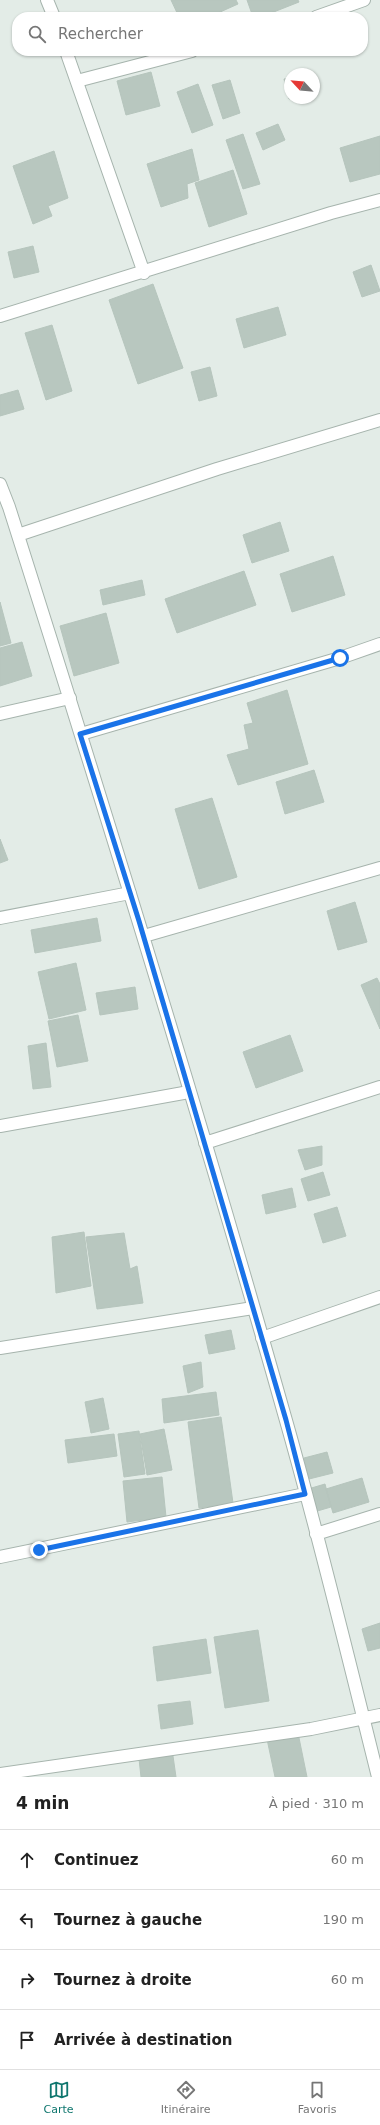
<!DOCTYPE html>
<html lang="fr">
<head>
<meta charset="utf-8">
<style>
  :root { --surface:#fff; --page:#f6f6f6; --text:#222; --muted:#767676; --line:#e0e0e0; --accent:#0f766e }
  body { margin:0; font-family:"DejaVu Sans",sans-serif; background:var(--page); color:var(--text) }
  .compass { position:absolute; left:284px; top:68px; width:36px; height:36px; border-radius:50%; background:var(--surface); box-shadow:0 1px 3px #0004; rotate:296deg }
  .stop { position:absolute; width:12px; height:12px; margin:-9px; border:3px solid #1a73e8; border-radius:50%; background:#fff }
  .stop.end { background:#1a73e8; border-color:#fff; box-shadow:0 1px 4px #0008 }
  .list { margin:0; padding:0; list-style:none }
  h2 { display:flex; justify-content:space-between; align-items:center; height:52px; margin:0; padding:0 16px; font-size:17px }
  h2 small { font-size:13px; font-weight:400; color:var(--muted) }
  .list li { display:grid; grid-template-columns:26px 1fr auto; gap:12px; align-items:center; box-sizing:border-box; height:60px; padding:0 16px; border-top:1px solid var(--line) }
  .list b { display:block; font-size:15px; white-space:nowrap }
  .list em { font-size:13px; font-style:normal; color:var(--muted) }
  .icon { flex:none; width:22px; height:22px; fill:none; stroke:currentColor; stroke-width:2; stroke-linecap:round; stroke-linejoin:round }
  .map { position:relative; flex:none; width:380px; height:1777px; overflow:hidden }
  .search { position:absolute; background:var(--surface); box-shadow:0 1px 3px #0004; left:12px; right:12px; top:12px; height:44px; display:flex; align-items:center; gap:10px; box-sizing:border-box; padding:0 14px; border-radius:16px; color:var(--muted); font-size:15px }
  .sheet { height:292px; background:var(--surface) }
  nav { display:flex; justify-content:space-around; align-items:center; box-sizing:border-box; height:56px; border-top:1px solid var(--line); background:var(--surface); font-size:11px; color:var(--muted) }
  nav a { display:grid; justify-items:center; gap:2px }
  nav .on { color:var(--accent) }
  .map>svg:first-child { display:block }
</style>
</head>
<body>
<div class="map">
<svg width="380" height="1777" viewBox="0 0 380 1777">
  <rect width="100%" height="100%" fill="#e3ece7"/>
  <path fill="#b8c7bf" stroke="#b6c5bd" d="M 171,0 L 236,0 L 238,4 L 209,17 L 179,17 Z
    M 247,0 L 298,0 L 299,2 L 261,17 L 253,17 Z
    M 151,72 L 160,106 L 126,115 L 117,81 Z
    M 290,78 L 290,98 L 293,98 L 289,99 L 284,79 Z
    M 230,80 L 240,113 L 223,119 L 212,85 Z
    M 198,84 L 213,125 L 192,133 L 177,92 Z
    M 278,124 L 285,140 L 263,150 L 256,133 Z
    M 243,134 L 260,184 L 243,189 L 226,140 Z
    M 380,136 L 380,174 L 350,182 L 340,148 Z
    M 192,149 L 199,180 L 187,184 L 188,198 L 161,207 L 147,164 Z
    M 54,151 L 68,198 L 48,206 L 52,216 L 33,224 L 13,166 Z
    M 233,170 L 247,214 L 209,227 L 195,183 Z
    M 33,246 L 39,272 L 14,278 L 8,252 Z
    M 371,265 L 380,291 L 362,297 L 353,272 Z
    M 153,284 L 183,368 L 138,384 L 109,300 Z
    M 278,307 L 286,335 L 244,348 L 236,319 Z
    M 52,325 L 72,391 L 46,400 L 25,333 Z
    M 210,367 L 217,396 L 199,401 L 191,372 Z
    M 18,390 L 24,409 L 0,416 L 0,395 Z
    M 280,522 L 289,551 L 252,563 L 243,535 Z
    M 333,556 L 345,595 L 292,612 L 280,574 Z
    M 244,571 L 256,605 L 177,633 L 165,599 Z
    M 142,580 L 145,595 L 103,605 L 100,590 Z
    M 0,602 L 11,643 L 0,646 Z
    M 106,613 L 119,663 L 74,676 L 60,626 Z
    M 22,642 L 32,676 L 0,686 L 0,648 Z
    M 287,690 L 308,764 L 238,785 L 227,755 L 249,749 L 244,725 L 253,723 L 247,703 Z
    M 314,770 L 324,802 L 285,814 L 276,782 Z
    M 212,798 L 237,877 L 199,889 L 175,809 Z
    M 0,839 L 8,860 L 0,863 Z
    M 355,902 L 367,942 L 338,950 L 327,911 Z
    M 97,918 L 101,941 L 35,953 L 31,930 Z
    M 76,963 L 86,1010 L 49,1019 L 38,972 Z
    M 377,978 L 380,984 L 380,1029 L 361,985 Z
    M 135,987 L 138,1009 L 100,1015 L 96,993 Z
    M 78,1015 L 88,1061 L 57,1067 L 48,1021 Z
    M 290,1035 L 303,1071 L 256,1088 L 243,1052 Z
    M 46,1043 L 51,1087 L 33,1089 L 28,1046 Z
    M 322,1146 L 322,1165 L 305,1170 L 298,1150 Z
    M 323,1172 L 330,1195 L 308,1201 L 301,1179 Z
    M 292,1188 L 296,1207 L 266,1214 L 262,1195 Z
    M 337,1207 L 346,1236 L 323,1243 L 314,1214 Z
    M 84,1232 L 91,1286 L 56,1293 L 52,1237 Z
    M 124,1233 L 130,1269 L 137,1266 L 143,1303 L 97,1309 L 86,1237 Z
    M 231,1330 L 235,1349 L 209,1354 L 205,1335 Z
    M 201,1362 L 203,1387 L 188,1393 L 183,1366 Z
    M 216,1392 L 219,1415 L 164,1423 L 162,1399 Z
    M 103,1398 L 109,1429 L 91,1433 L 85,1402 Z
    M 221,1417 L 233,1503 L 199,1508 L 188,1422 Z
    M 164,1429 L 172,1470 L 147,1475 L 140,1434 Z
    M 139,1431 L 145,1474 L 124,1477 L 118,1434 Z
    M 114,1434 L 117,1456 L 68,1463 L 65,1440 Z
    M 327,1452 L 333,1473 L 309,1479 L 304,1458 Z
    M 162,1477 L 166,1517 L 127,1522 L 123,1481 Z
    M 362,1478 L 369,1502 L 333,1513 L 326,1489 Z
    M 325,1484 L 331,1507 L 314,1512 L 308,1489 Z
    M 380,1623 L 380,1648 L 368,1651 L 362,1629 Z
    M 258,1630 L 269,1701 L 225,1708 L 214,1637 Z
    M 206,1639 L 211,1673 L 157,1681 L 153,1647 Z
    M 190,1701 L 193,1724 L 161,1729 L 158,1705 Z
    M 298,1733 L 307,1777 L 275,1777 L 267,1739 Z
    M 173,1756 L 176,1777 L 141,1777 L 139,1759 Z"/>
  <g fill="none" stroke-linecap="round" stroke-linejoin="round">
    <defs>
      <path id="street" d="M 47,0 L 54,17
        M 316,17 L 364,0
        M 66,51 L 144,273
        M 77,81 L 192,51
        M 0,316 L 331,213 L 380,200
        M 0,484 L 9,507 C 105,809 199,1112 285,1417 C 319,1536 348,1657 378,1777
        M 18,535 L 217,469 L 380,420
        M 0,714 L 70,698
        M 81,734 L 340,658 L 380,644
        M 0,918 L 130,893
        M 144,936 L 380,868
        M 0,1126 L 189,1092
        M 205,1143 L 380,1087
        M 262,1338 L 380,1297
        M 0,1348 L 253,1308
        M 316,1534 L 380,1514
        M 0,1557 L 305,1494
        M 0,1774 L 311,1729 L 380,1715"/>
    </defs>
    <use href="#street" stroke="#a6b4ad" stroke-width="14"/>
    <use href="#street" stroke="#fff" stroke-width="12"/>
  </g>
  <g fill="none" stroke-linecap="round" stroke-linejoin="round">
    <path stroke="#1a73e8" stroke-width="5" d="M 39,1550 L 305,1494 L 286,1420 L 139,921 L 80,734 L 340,658"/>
  </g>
</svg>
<svg class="compass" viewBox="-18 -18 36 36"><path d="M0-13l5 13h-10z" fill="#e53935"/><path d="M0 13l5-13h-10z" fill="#767676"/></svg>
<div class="stop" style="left:340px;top:658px"></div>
<div class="stop end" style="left:39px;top:1550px"></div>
<div class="search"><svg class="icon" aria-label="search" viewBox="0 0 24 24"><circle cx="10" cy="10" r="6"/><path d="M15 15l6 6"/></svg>Rechercher</div>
</div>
<section class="sheet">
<h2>4 min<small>À pied · 310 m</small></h2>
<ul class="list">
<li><svg class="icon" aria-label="ahead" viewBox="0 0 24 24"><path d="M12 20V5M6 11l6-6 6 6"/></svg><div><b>Continuez</b></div><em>60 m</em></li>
<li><svg class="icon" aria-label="left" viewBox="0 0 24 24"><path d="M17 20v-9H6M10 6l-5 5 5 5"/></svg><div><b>Tournez à gauche</b></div><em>190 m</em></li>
<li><svg class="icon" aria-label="right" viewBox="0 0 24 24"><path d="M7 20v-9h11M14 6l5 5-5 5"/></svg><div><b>Tournez à droite</b></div><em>60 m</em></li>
<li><svg class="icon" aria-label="arrive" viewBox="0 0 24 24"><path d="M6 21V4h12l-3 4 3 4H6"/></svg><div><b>Arrivée à destination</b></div></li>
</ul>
</section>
<nav>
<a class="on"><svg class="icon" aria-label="map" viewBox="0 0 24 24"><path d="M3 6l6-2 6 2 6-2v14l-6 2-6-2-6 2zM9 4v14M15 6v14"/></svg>Carte</a>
<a><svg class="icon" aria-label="directions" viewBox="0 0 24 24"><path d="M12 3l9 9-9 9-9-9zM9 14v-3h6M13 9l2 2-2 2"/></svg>Itinéraire</a>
<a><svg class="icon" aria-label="saved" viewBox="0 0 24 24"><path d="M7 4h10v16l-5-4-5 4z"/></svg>Favoris</a>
</nav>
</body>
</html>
